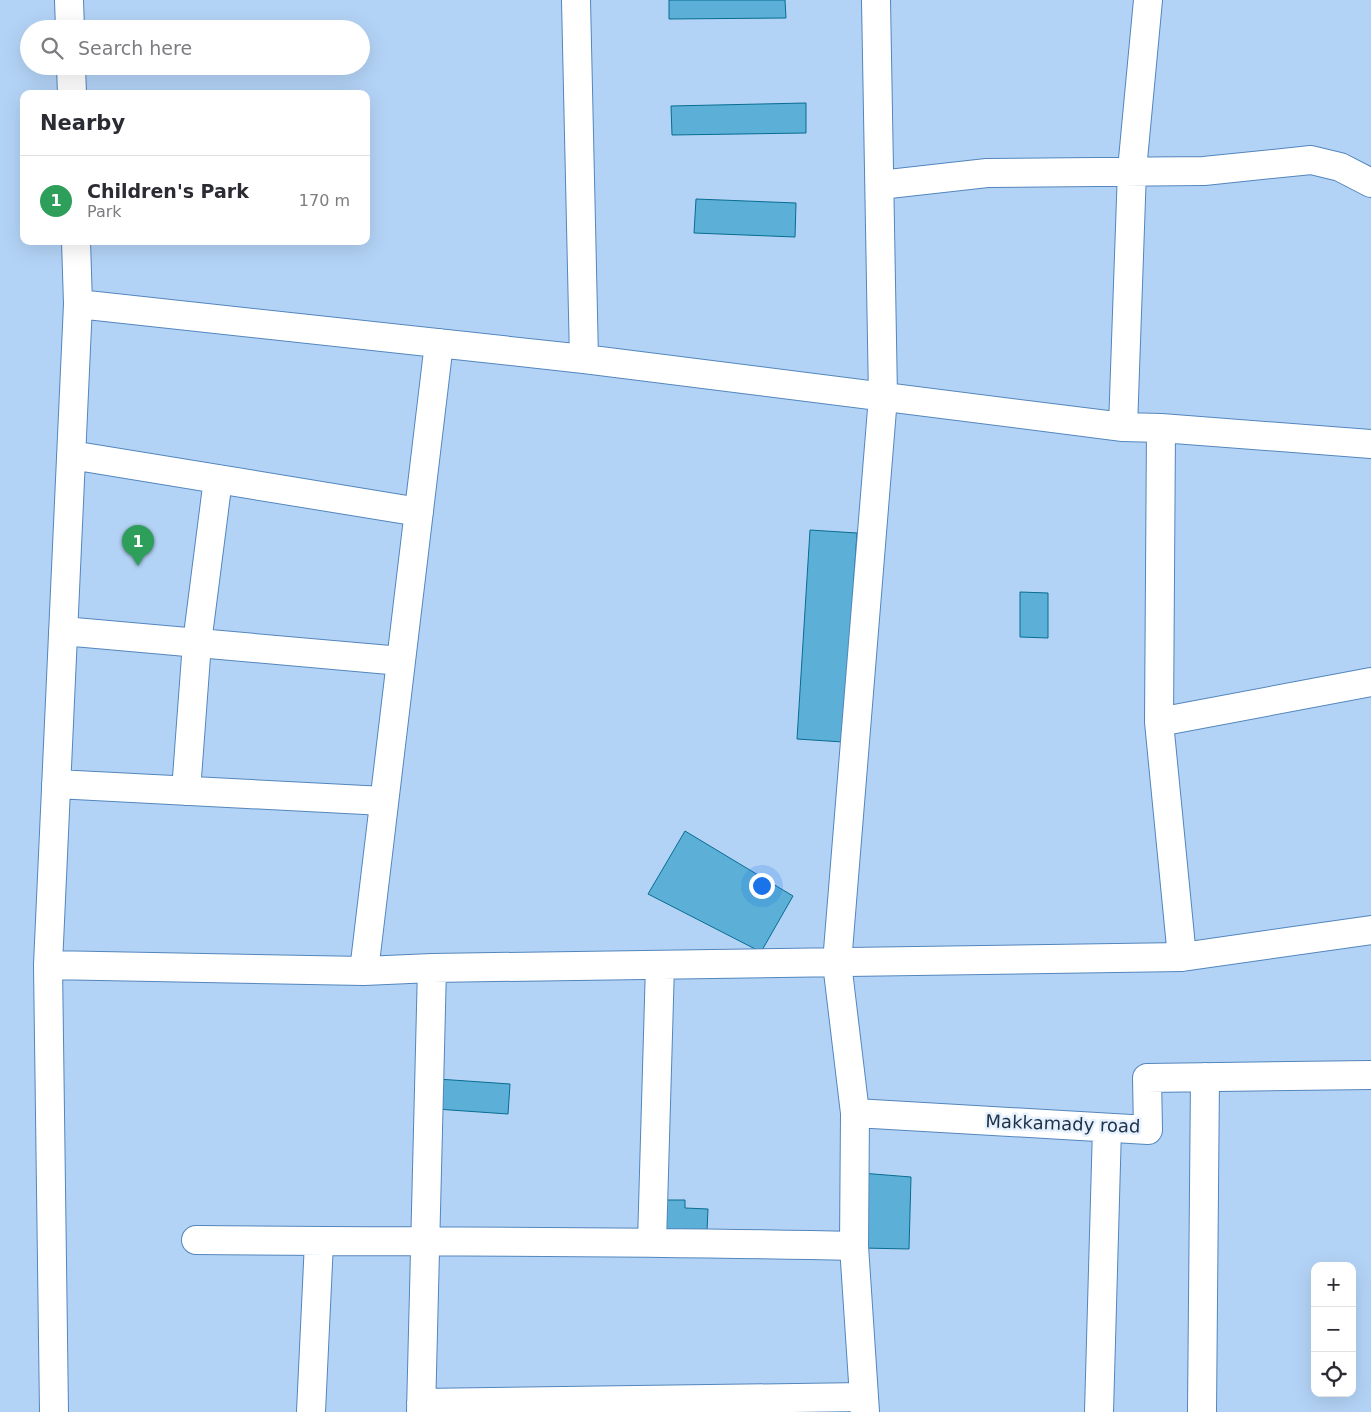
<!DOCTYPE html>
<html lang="en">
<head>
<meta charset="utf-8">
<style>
  :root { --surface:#fff; --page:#f7f7f7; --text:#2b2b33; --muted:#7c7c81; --line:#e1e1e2; --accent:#b45309 }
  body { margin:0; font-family:"DejaVu Sans",sans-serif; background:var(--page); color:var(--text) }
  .controls { position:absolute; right:15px; bottom:15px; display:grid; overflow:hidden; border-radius:10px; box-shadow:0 5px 20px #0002 }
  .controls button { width:45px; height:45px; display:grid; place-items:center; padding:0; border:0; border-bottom:1px solid var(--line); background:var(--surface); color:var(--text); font:25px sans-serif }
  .you { position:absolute; left:761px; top:885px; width:18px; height:18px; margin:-12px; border:4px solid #fff; border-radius:50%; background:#1a73e8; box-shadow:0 0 0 8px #1a73e833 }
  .badge { display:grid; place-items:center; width:32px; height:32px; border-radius:50%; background:var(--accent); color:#fff; font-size:16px; font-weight:700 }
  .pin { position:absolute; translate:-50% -41px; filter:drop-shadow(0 1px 2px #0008) }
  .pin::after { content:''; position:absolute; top:26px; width:18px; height:15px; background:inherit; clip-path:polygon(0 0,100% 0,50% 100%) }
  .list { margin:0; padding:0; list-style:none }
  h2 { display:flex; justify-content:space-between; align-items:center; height:65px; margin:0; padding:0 20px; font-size:21px }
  h2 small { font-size:16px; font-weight:400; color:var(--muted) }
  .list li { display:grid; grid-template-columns:32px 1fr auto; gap:15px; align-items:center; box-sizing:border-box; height:90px; padding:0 20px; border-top:1px solid var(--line) }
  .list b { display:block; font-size:19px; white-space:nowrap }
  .list p { margin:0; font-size:16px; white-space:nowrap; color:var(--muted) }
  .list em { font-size:16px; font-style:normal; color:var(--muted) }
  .icon { flex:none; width:28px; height:28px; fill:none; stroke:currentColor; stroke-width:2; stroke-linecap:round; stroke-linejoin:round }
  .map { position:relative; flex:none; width:1371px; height:1412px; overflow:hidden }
  .search { position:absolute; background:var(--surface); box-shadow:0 5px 20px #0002; left:20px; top:20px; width:350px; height:55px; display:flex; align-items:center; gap:12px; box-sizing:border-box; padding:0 18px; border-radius:28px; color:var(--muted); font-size:19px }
  .panel { position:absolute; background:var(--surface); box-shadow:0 5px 20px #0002; left:20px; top:90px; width:350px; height:155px; border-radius:10px }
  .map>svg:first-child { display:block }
</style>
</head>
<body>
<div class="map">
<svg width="1371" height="1412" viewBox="0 0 1371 1412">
  <rect width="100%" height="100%" fill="#b3d3f6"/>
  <path fill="#5cafd6" stroke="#076d91" d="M 669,0 L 785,0 L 786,18 L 669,19 Z
    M 806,103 L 806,133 L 672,135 L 671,106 Z
    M 696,199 L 796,203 L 795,237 L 694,233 Z
    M 810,530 L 857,533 L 843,742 L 797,739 Z
    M 1020,592 L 1048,593 L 1048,638 L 1020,637 Z
    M 685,831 L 793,896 L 761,952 L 648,894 Z
    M 438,1079 L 510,1084 L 508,1114 L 436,1109 Z
    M 861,1173 L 911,1177 L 909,1249 L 862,1248 Z
    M 659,1200 L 685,1200 L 685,1208 L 708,1209 L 707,1231 L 658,1231 Z"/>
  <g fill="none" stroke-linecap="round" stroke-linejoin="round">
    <defs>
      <path id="minor" d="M 69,0 L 70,29
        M 576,0 L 584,359
        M 71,66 L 72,94
        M 880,185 L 987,173 L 1204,171 L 1311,160 L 1340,167 L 1371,183
        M 78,304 L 584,359 L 1123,427 L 1161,428 L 1371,444
        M 1123,427 L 1132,170 L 1148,0
        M 1161,428 L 1159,722 L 1182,957
        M 71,455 L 419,512
        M 63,631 L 401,661
        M 1159,722 L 1371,682
        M 56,784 L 384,801
        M 186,791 L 197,643 L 218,479
        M 48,965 L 364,971 L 432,968 L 1182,957 L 1371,930
        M 364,971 L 439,343
        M 855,1113 L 1148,1130 L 1147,1078 L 1371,1075
        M 196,1240 C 416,1242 635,1241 854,1246
        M 652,1242 L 660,965
        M 421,1403 L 864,1397
        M 54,1412 L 48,965 L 78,304 L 76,241
        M 311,1412 L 319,1242
        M 421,1412 L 432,968
        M 865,1412 L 854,1246 L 855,1113 L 837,963 L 883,397 L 876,0
        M 1099,1412 L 1107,1128
        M 1202,1412 L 1205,1077"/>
    </defs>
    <use href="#minor" stroke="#5386bc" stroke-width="30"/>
    <use href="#minor" stroke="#fff" stroke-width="28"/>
  </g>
  <g text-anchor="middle" stroke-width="5" stroke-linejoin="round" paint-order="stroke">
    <g font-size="18" fill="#1c3249" stroke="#e7f1fd">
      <text transform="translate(1063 1124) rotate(2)" y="6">Makkamady road</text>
    </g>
  </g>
</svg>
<div class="controls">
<button>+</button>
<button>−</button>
<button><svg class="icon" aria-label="locate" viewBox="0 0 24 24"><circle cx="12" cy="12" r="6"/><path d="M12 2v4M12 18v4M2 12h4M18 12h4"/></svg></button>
</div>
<div class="you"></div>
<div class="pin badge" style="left:138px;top:566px;background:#2e9e5b">1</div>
<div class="search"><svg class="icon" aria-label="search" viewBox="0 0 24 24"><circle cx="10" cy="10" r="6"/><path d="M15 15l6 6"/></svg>Search here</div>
<section class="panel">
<h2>Nearby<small></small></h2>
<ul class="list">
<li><span class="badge" style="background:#2e9e5b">1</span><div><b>Children's Park</b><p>Park</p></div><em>170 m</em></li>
</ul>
</section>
</div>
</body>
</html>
